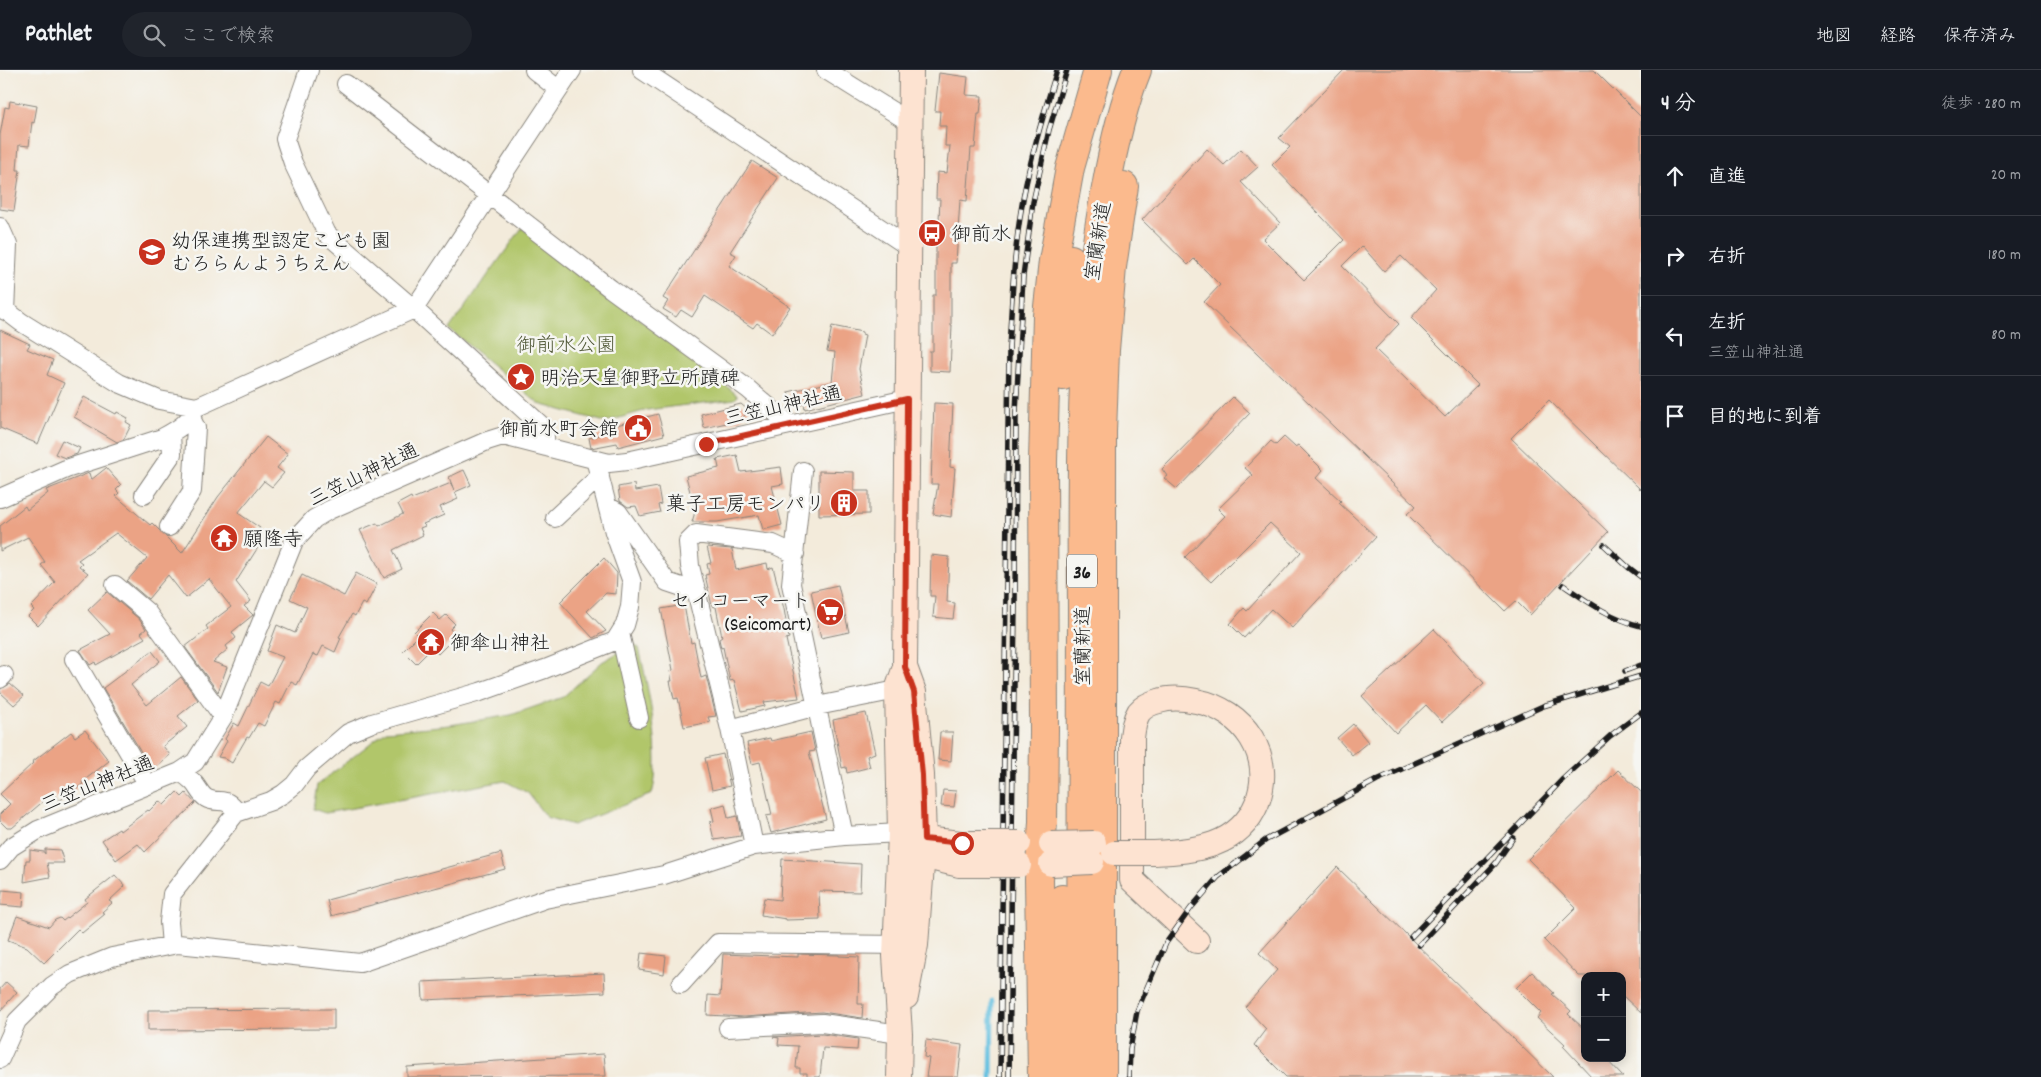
<!DOCTYPE html>
<html lang="ja">
<head>
<meta charset="utf-8">
<style>
  :root { --surface:#171b24; --page:#20242c; --text:#f1f3f6; --muted:#9ea1a6; --line:#363941 }
  body { margin:0; font-family:Dekko,"Klee One",sans-serif; background:var(--page); color:var(--text) }
  .controls { position:absolute; right:15px; bottom:15px; display:grid; overflow:hidden; border-radius:10px; box-shadow:0 2px 12px #0003 }
  .controls button { width:45px; height:45px; display:grid; place-items:center; padding:0; border:0; border-bottom:1px solid var(--line); background:var(--surface); color:var(--text); font:25px sans-serif }
  .stop { position:absolute; width:15px; height:15px; margin:-11px; border:4px solid #c8321e; border-radius:50%; background:#fff }
  .stop.end { background:#c8321e; border-color:#fff; box-shadow:0 1px 5px #0008 }
  .list { margin:0; padding:0; list-style:none }
  h2 { display:flex; justify-content:space-between; align-items:center; height:65px; margin:0; padding:0 20px; font-size:21px }
  h2 small { font-size:16px; font-weight:400; color:var(--muted) }
  .list li { display:grid; grid-template-columns:32px 1fr auto; gap:15px; align-items:center; box-sizing:border-box; height:80px; padding:0 20px; border-top:1px solid var(--line) }
  .list b { display:block; font-size:19px; white-space:nowrap }
  .list p { margin:0; font-size:16px; white-space:nowrap; color:var(--muted) }
  .list em { font-size:16px; font-style:normal; color:var(--muted) }
  .icon { flex:none; width:28px; height:28px; fill:none; stroke:currentColor; stroke-width:2; stroke-linecap:round; stroke-linejoin:round }
  .map { position:relative; flex:none; width:1641px; height:1007px; overflow:hidden }
  header { display:flex; align-items:center; gap:30px; box-sizing:border-box; height:70px; padding:0 25px; background:var(--surface); border-bottom:1px solid var(--line) }
  header strong { font-size:24px }
  nav { display:flex; gap:28px; margin-inline-start:auto; font-size:18px }
  .search { width:350px; height:45px; background:var(--page); display:flex; align-items:center; gap:12px; box-sizing:border-box; padding:0 18px; border-radius:28px; color:var(--muted); font-size:19px }
  main { display:flex }
  aside { flex:1; background:var(--surface) }
  .map>svg:first-child { display:block }
</style>
</head>
<body>
<header>
<strong>Pathlet</strong>
<div class="search"><svg class="icon" aria-label="search" viewBox="0 0 24 24"><circle cx="10" cy="10" r="6"/><path d="M15 15l6 6"/></svg>ここで検索</div>
<nav><a>地図</a><a>経路</a><a>保存済み</a></nav>
</header>
<main>
<div class="map">
<svg width="1641" height="1007" viewBox="0 0 1641 1007">
  <rect width="100%" height="100%" fill="#f6f6f2"/>
  <filter id="ink" filterUnits="userSpaceOnUse"><feTurbulence type="fractalNoise" baseFrequency=".02" numOctaves="2"/><feDisplacementMap in="SourceGraphic" scale="10" xChannelSelector="R" yChannelSelector="G"/><feConvolveMatrix kernelMatrix="1 2 1 2 8 2 1 2 1" color-interpolation-filters="sRGB"/></filter>
  <filter id="wash" filterUnits="userSpaceOnUse"><feTurbulence type="fractalNoise" baseFrequency=".0096" numOctaves="4" result="noise"/><feDisplacementMap in="SourceGraphic" scale="20" xChannelSelector="R" yChannelSelector="G"/><feGaussianBlur stdDeviation="1.12" result="paint"/><feColorMatrix in="noise" values="0 0 0 0 0 0 0 0 0 0 0 0 0 0 0 0 0 1.4 0 .05"/><feComposite in="paint" operator="in"/></filter>
  <g filter="url(#wash)">
    <rect width="100%" height="100%" fill="#f3ebdb"/>
    <path fill="#b1c66a" stroke="#667143" d="M 522,158 L 730,319 L 738,326 L 735,329 L 647,340 L 605,352 L 539,334 L 449,259 Z
      M 633,574 L 639,578 C 648,618 663,685 652,724 L 573,755 L 546,747 L 528,723 L 505,711 L 325,743 L 313,739 L 317,715 L 386,661 L 450,655 L 511,645 L 563,627 L 602,592 Z"/>
    <g fill="none" stroke-linecap="round" stroke-linejoin="round">
      <path stroke="#62c0e0" stroke-width="5" d="M 991,1007 L 992,931"/>
    </g>
    <g id="blocks">
      <path fill="#eba385" fill-rule="evenodd" d="M 1344,0 L 1594,0 L 1641,47 L 1641,420 L 1549,330 L 1511,368 L 1608,462 L 1530,545 L 1516,531 L 1505,541 L 1407,444 L 1416,436 L 1204,232 L 1220,215 L 1194,189 L 1188,195 L 1142,150 L 1207,79 L 1224,95 L 1241,79 L 1258,97 L 1241,112 L 1280,153 L 1263,169 L 1304,210 L 1344,170 L 1272,95 L 1290,77 L 1279,68 ZM 1362,176 L 1384,201 L 1401,186 L 1436,220 L 1411,248 L 1478,315 L 1445,347 L 1375,279 L 1399,254 L 1342,196 Z
        M 939,3 L 968,7 L 966,25 L 982,26 L 980,44 L 978,44 L 975,78 L 971,78 L 967,131 L 960,130 L 956,193 L 951,193 L 951,255 L 952,255 L 950,302 L 930,301 L 930,281 L 933,281 L 933,225 L 936,225 L 936,171 L 938,171 L 940,129 L 936,129 L 937,102 L 947,103 L 950,76 L 945,76 L 946,56 L 939,56 L 940,41 L 935,41 Z
        M 10,31 L 37,36 L 34,53 L 32,52 L 29,76 L 19,75 L 17,100 L 20,100 L 14,141 L 0,139 L 0,65 L 5,37 L 9,38 Z
        M 752,91 L 778,108 L 730,182 L 736,185 L 729,196 L 790,237 L 772,264 L 757,253 L 753,258 L 705,226 L 692,247 L 681,240 L 676,247 L 663,239 L 668,231 L 663,228 Z
        M 832,256 L 862,262 L 862,264 L 865,265 L 859,299 L 865,324 L 805,339 L 804,334 L 791,337 L 788,322 L 832,312 L 835,282 L 827,281 Z
        M 0,260 L 30,274 L 27,279 L 53,290 L 47,305 L 64,313 L 38,374 L 0,358 Z
        M 84,327 L 116,344 L 117,342 L 128,348 L 126,352 L 131,355 L 124,369 L 117,372 L 74,347 Z
        M 1233,327 L 1250,343 L 1177,419 L 1164,408 L 1167,406 L 1162,399 Z
        M 934,333 L 953,334 L 950,397 L 955,398 L 951,447 L 933,444 L 938,414 L 931,414 Z
        M 741,334 L 749,341 L 740,350 L 704,358 L 701,344 Z
        M 658,344 L 664,365 L 618,377 L 617,373 L 591,378 L 589,368 L 614,361 L 613,356 Z
        M 266,367 L 288,384 L 277,398 L 284,403 L 272,417 L 264,411 L 238,443 L 260,458 L 255,467 L 262,471 L 236,512 L 251,531 L 244,536 L 253,545 L 232,562 L 236,568 L 226,576 L 228,579 L 213,592 L 227,597 L 218,622 L 185,577 L 208,559 L 206,556 L 231,537 L 209,509 L 186,528 L 168,505 L 148,529 L 127,511 L 147,488 L 116,463 L 78,490 L 82,493 L 79,496 L 88,503 L 38,556 L 28,546 L 34,540 L 31,537 L 55,512 L 41,495 L 45,492 L 28,467 L 0,481 L 0,456 L 25,436 L 27,440 L 48,423 L 46,420 L 89,403 L 91,410 L 106,398 L 121,415 L 116,420 L 119,423 L 116,426 L 150,455 L 152,453 L 182,483 L 218,427 Z
        M 1284,367 L 1295,377 L 1298,375 L 1323,400 L 1316,408 L 1341,431 L 1339,433 L 1376,467 L 1292,558 L 1271,539 L 1244,568 L 1230,554 L 1244,538 L 1247,541 L 1301,482 L 1270,453 L 1211,512 L 1185,487 L 1225,446 L 1218,439 L 1253,405 L 1245,398 L 1271,371 L 1276,375 Z
        M 62,370 L 80,378 L 77,384 L 65,388 L 55,384 Z
        M 737,385 L 741,402 L 781,397 L 783,414 L 772,416 L 782,455 L 763,460 L 759,445 L 717,452 L 692,452 L 695,442 L 686,406 L 719,398 L 717,389 Z
        M 464,400 L 471,415 L 455,422 L 458,429 L 440,437 L 444,445 L 423,454 L 425,456 L 420,458 L 423,465 L 393,480 L 402,499 L 384,508 L 360,460 L 377,453 L 379,456 L 403,444 L 398,434 L 411,427 L 412,429 L 451,413 L 454,421 L 449,407 Z
        M 819,401 L 854,402 L 854,421 L 869,421 L 869,444 L 819,445 Z
        M 634,414 L 635,421 L 658,417 L 661,434 L 658,435 L 660,442 L 640,446 L 636,436 L 628,437 L 620,431 L 618,417 Z
        M 707,477 L 732,479 L 736,500 L 767,493 L 768,499 L 773,497 L 784,539 L 789,568 L 786,569 L 799,628 L 764,632 L 765,636 L 742,641 L 734,610 L 730,611 L 723,577 L 721,578 L 719,569 L 722,567 L 716,537 L 712,536 L 705,505 L 709,504 L 707,494 L 711,493 Z
        M 931,485 L 949,487 L 947,532 L 955,533 L 953,549 L 933,547 L 935,526 L 930,526 Z
        M 604,488 L 617,503 L 616,524 L 606,523 L 587,541 L 606,561 L 593,568 L 560,532 Z
        M 356,503 L 377,514 L 366,535 L 362,533 L 355,546 L 352,544 L 339,567 L 341,568 L 335,582 L 323,576 L 318,586 L 313,584 L 297,615 L 291,612 L 280,634 L 276,632 L 264,656 L 258,653 L 249,668 L 247,667 L 232,693 L 224,688 L 218,687 L 227,671 L 225,669 L 234,653 L 239,656 L 260,612 L 268,616 L 283,587 L 267,581 L 277,555 L 295,563 L 307,537 L 290,529 L 302,505 L 344,526 Z
        M 838,515 L 849,562 L 821,568 L 811,521 Z
        M 107,522 L 139,549 L 146,559 L 141,563 L 145,568 L 96,595 L 95,592 L 90,595 L 80,580 L 110,564 L 88,540 Z
        M 684,535 L 691,573 L 694,572 L 701,608 L 706,606 L 716,646 L 708,647 L 710,652 L 684,657 L 678,628 L 674,629 L 670,611 L 672,611 L 670,601 L 673,600 L 661,539 Z
        M 433,543 L 440,550 L 446,545 L 455,554 L 450,559 L 456,566 L 438,584 L 432,578 L 416,594 L 403,581 L 418,566 L 414,562 Z
        M 1434,559 L 1484,613 L 1442,652 L 1426,635 L 1396,663 L 1362,626 Z
        M 152,581 L 160,591 L 131,615 L 147,635 L 181,607 L 198,630 L 178,646 L 187,657 L 163,676 L 170,685 L 152,700 L 103,618 Z
        M 10,614 L 24,626 L 14,635 L 0,622 L 0,619 Z
        M 866,643 L 875,683 L 867,686 L 870,697 L 847,703 L 846,697 L 842,698 L 833,650 Z
        M 1353,654 L 1368,672 L 1352,685 L 1337,668 Z
        M 85,660 L 109,691 L 82,712 L 83,714 L 59,731 L 53,723 L 12,758 L 7,758 L 0,751 L 0,744 L 10,734 L 0,724 L 33,693 L 32,692 L 71,662 L 75,667 Z
        M 811,662 L 815,681 L 809,682 L 826,749 L 771,763 L 766,746 L 772,745 L 760,692 L 752,694 L 747,673 L 770,668 L 771,671 Z
        M 940,662 L 953,662 L 951,691 L 938,690 Z
        M 723,684 L 730,716 L 712,720 L 705,688 Z
        M 1618,700 L 1641,722 L 1641,943 L 1622,925 L 1622,906 L 1579,906 L 1544,870 L 1576,838 L 1528,789 Z
        M 943,720 L 956,721 L 954,737 L 941,736 Z
        M 177,722 L 182,727 L 186,723 L 195,733 L 145,782 L 138,774 L 116,790 L 102,770 L 119,759 L 120,761 L 148,740 L 149,741 L 159,731 L 164,735 Z
        M 725,734 L 728,748 L 737,746 L 741,766 L 714,770 L 710,752 L 714,751 L 711,738 Z
        M 45,779 L 60,780 L 64,793 L 47,793 L 50,807 L 24,812 L 26,790 L 30,790 L 30,780 L 44,782 L 45,784 Z
        M 501,783 L 505,799 L 331,846 L 327,830 Z
        M 782,789 L 861,794 L 860,822 L 819,821 L 820,849 L 786,850 L 786,849 L 761,845 L 764,828 L 780,830 Z
        M 1337,797 L 1553,1007 L 1286,1007 L 1254,975 L 1266,959 L 1245,937 L 1277,900 L 1259,883 Z
        M 115,805 L 125,816 L 109,831 L 112,833 L 102,842 L 105,844 L 82,863 L 78,859 L 44,893 L 27,877 L 8,870 L 17,846 L 49,857 L 55,850 L 60,848 L 63,851 L 87,832 L 85,829 Z
        M 2,820 L 24,822 L 23,837 L 0,835 Z
        M 641,883 L 666,886 L 664,904 L 639,900 Z
        M 723,884 L 798,887 L 798,884 L 839,885 L 839,886 L 859,887 L 858,934 L 863,934 L 862,948 L 822,942 L 744,947 L 707,945 L 708,925 L 720,926 Z
        M 1532,902 L 1554,923 L 1552,924 L 1571,941 L 1568,944 L 1585,960 L 1585,988 L 1605,988 L 1623,1007 L 1592,1007 L 1563,976 L 1565,974 L 1537,948 L 1541,943 L 1516,918 Z
        M 604,903 L 605,922 L 423,930 L 422,912 Z
        M 6,912 L 17,922 L 0,941 L 0,919 Z
        M 334,939 L 334,959 L 148,960 L 148,940 Z
        M 822,964 L 858,969 L 857,980 L 823,978 L 820,1007 L 807,1007 L 807,1003 L 800,1003 L 800,998 L 796,998 L 798,976 L 778,975 L 779,968 L 773,967 Z
        M 926,970 L 962,975 L 958,1007 L 926,1007 L 929,988 L 924,987 Z
        M 604,984 L 606,1006 L 407,1007 L 407,997 Z"/>
    </g>
  </g>
  <g filter="url(#ink)">
    <use href="#blocks" fill-opacity="0" stroke="#88847c" stroke-width="1"/>
    <g fill="none" stroke-linecap="round" stroke-linejoin="round">
      <defs>
        <path id="street" d="M 309,0 L 285,69 L 293,93 L 327,164 L 414,239 L 544,358 L 546,377
          M 534,0 L 559,20
          M 642,0 L 909,177
          M 826,0 L 911,53
          M 346,14 L 611,219 L 748,319 L 790,355
          M 0,157 L 8,175 L 5,241
          M 0,236 L 21,252 L 119,313 L 159,330 L 197,337 L 414,239 L 572,0
          M 803,401 L 791,514 L 844,766
          M 144,425 L 172,384 L 171,363
          M 0,428 L 66,399 L 162,368 C 178,359 188,354 197,337
          M 609,437 L 618,442 L 667,512 L 697,522
          M 555,448 L 600,406
          M 169,457 L 192,421 L 196,358 L 191,348
          M 115,515 L 147,542 L 223,647
          M 620,563 L 639,648
          M 74,589 L 148,715
          M 0,609 L 4,605
          M 730,659 L 817,636 L 897,620
          M 180,702 C 185,705 189,708 193,712 C 198,717 200,724 206,728 C 218,735 228,725 236,743
          M 754,776 L 730,659 L 690,496 L 688,472 L 696,464 L 773,474 L 795,484
          M 0,790 L 11,777 L 38,760 L 180,702 L 195,692 L 223,647 L 294,471 L 314,449 L 329,440 L 487,371 L 503,366 L 609,393 L 627,391 L 907,329
          M 171,875 L 169,852 L 172,824 L 236,743 L 271,731 L 283,724 L 294,715 L 307,698 L 348,663 L 372,653 L 480,622 L 545,599 L 615,571 L 625,555 L 630,537 L 632,512 L 614,462 L 595,389
          M 681,914 L 718,873 L 907,875
          M 728,958 L 822,953 L 900,964
          M 0,989 L 17,951 L 52,916 L 70,904 L 112,887 L 178,874 L 360,893 L 545,829 L 664,805 L 754,776 L 844,766 L 900,763"/>
        <path id="secondary" d="M 905,597 L 914,622 L 922,705 L 924,769 L 916,875 L 906,927
          M 909,766 L 924,769 L 961,773
          M 912,775 L 922,786 L 960,795
          M 1154,783 C 1195,781 1239,777 1257,733 C 1275,686 1244,640 1196,631 C 1183,628 1171,627 1159,631 C 1151,633 1144,636 1139,642 C 1134,650 1133,659 1132,668 L 1132,810 L 1197,871
          M 899,1007 L 900,964 L 895,886 L 900,763 L 897,620 L 905,597 L 911,0"/>
        <path id="highway" d="M 1063,306 L 1071,189
          M 1042,1007 L 1039,809 L 1043,752 L 1044,660 L 1043,391 L 1047,246 L 1053,191 L 1070,98 L 1098,0
          M 1061,1007 L 1062,829
          M 1081,1007 C 1081,851 1082,695 1082,539 C 1081,398 1079,257 1106,118 C 1113,79 1122,37 1137,0
          M 1102,1007 L 1102,362 L 1105,280 L 1112,197 L 1124,116"/>
      </defs>
      <use href="#street" stroke="#88847c" stroke-width="20"/>
      <use href="#secondary" stroke="#88847c" stroke-width="26"/>
      <use href="#highway" stroke="#88847c" stroke-width="30"/>
      <use href="#street" stroke="#fff" stroke-width="18"/>
      <use href="#secondary" stroke="#fde3d1" stroke-width="24"/>
      <use href="#highway" stroke="#fbba8d" stroke-width="28"/>
      <defs>
        <path id="rail" d="M 1604,475 L 1628,497 L 1641,507
          M 1563,515 C 1588,532 1612,549 1641,556
          M 1625,601 L 1641,595
          M 1411,867 L 1563,709 L 1610,666 L 1641,643
          M 1419,875 L 1496,793 L 1513,768
          M 1000,1007 L 1009,278 C 1012,228 1014,178 1023,129 C 1031,85 1044,43 1057,0
          M 1009,1007 L 1015,537 L 1016,342 L 1023,206 L 1033,132 L 1049,60 L 1067,0
          M 1129,1007 L 1130,979 L 1137,941 L 1166,873 L 1191,838 L 1218,807 L 1266,770 L 1377,710 L 1543,636 L 1641,606"/>
      </defs>
      <use href="#rail" stroke="#1c1c1c" stroke-width="5.5"/>
      <use href="#rail" stroke="#f6f6f2" stroke-width="4" stroke-dasharray="11" stroke-linecap="butt"/>
      <defs>
        <path id="secondary-bridge" d="M 961,773 L 1019,773
          M 1051,774 L 1094,773
          M 1114,783 L 1154,783
          M 1051,794 L 1092,792
          M 960,795 L 1019,795"/>
      </defs>
      <use href="#secondary-bridge" stroke="#88847c" stroke-width="26" stroke-linecap="butt"/>
      <use href="#secondary-bridge" stroke="#fde3d1" stroke-width="24"/>
    </g>
  </g>
  <g fill="none" stroke-linecap="round" stroke-linejoin="round" filter="url(#ink)">
    <path stroke="#c8321e" stroke-width="6" d="M 706,374 L 907,329 L 905,597 L 914,622 L 922,705 L 924,769 L 962,773"/>
  </g>
  <defs>
    <symbol id="bus-disc" viewBox="-11 -11 22 22"><circle r="9.5" fill="#c8321e" stroke="#f6f6f2"/><path d="M-5-6H5V4H4V6H2V4H-2V6H-4V4H-5ZM-3.5-4V0h7V-4ZM-3.5 1.2v1.5H-2V1.2ZM2 1.2v1.5H3.5V1.2Z" fill="#fff"/></symbol>
    <symbol id="school-disc" viewBox="-11 -11 22 22"><circle r="9.5" fill="#c8321e" stroke="#f6f6f2"/><path d="M0-5L7-2L0 1L-7-2ZM-4 1L0 2.5L4 1V4Q0 6-4 4Z" fill="#fff"/></symbol>
    <symbol id="sight-disc" viewBox="-11 -11 22 22"><circle r="9.5" fill="#c8321e" stroke="#f6f6f2"/><path d="M0-6L1.8-2.2L6-1.7L2.9 1.2L3.7 5.4L0 3.3L-3.7 5.4L-2.9 1.2L-6-1.7L-1.8-2.2Z" fill="#fff"/></symbol>
    <symbol id="civic-disc" viewBox="-11 -11 22 22"><circle r="9.5" fill="#c8321e" stroke="#f6f6f2"/><path d="M-.6-6.5H3V-4.5H.6V-3L4-1V1h2V6H-6V1h2V-1L-.6-3ZM-1.2 2.5V6h2.4V2.5Z" fill="#fff"/></symbol>
    <symbol id="building-disc" viewBox="-11 -11 22 22"><circle r="9.5" fill="#c8321e" stroke="#f6f6f2"/><path d="M-4-6H4V6H1V3H-1V6H-4ZM-2.5-4.3h1.7v1.8h-1.7ZM.8-4.3h1.7v1.8H.8ZM-2.5-1h1.7V.8h-1.7ZM.8-1h1.7V.8H.8Z" fill="#fff"/></symbol>
    <symbol id="temple-disc" viewBox="-11 -11 22 22"><circle r="9.5" fill="#c8321e" stroke="#f6f6f2"/><path d="M0-6L5-2H3V0L6.5 2.5H4V6H1.5V3h-3V6H-4V2.5H-6.5L-3 0V-2H-5Z" fill="#fff"/></symbol>
    <symbol id="supermarket-disc" viewBox="-11 -11 22 22"><circle r="9.5" fill="#c8321e" stroke="#f6f6f2"/><path d="M-6-5.5h2.5l.6 2H6L4.5 2H-2.5L-4.4-4H-6ZM-1.5 3.2a1.3 1.3 0 1 0 .1 0ZM3 3.2a1.3 1.3 0 1 0 .1 0Z" fill="#fff"/></symbol>
  </defs>
  <g fill-rule="evenodd">
    <use href="#bus-disc" x="916" y="147" width="32" height="32"/>
    <use href="#school-disc" x="136" y="166" width="32" height="32"/>
    <use href="#sight-disc" x="505" y="291" width="32" height="32"/>
    <use href="#civic-disc" x="622" y="342" width="32" height="32"/>
    <use href="#building-disc" x="828" y="417" width="32" height="32"/>
    <use href="#temple-disc" x="208" y="452" width="32" height="32"/>
    <use href="#supermarket-disc" x="814" y="526" width="32" height="32"/>
    <use href="#temple-disc" x="415" y="556" width="32" height="32"/>
  </g>
  <g text-anchor="middle" stroke-width="5" stroke-linejoin="round" paint-order="stroke">
    <rect fill="#f6f6f2" stroke="#5d5d5c" stroke-width="1" x="1067" y="484.5" width="30" height="33" rx="4"/>
    <g font-size="19" font-weight="bold" fill="#1c1c1c">
      <text x="1082" y="508">36</text>
    </g>
    <g font-size="20" fill="#1c1c1c" stroke="#f6f6f2" text-anchor="start">
      <text x="951" y="170">御前水</text>
      <text x="171" y="177">幼保連携型認定こども園<tspan x="171" dy="23">むろらんようちえん</tspan></text>
      <text x="540" y="314">明治天皇御野立所蹟碑</text>
      <text x="619" y="365" text-anchor="end">御前水町会館</text>
      <text x="825" y="440" text-anchor="end">菓子工房モンパリ</text>
      <text x="243" y="475">願隆寺</text>
      <text x="811" y="537" text-anchor="end">セイコーマート<tspan x="811" dy="23">(Seicomart)</tspan></text>
      <text x="450" y="579">御傘山神社</text>
    </g>
    <g font-size="20" fill="#1c1c1c" stroke="#f6f6f2">
      <text transform="translate(1097 171) rotate(-81)" y="7">室蘭新道</text>
      <text transform="translate(783 335) rotate(-13)" y="7">三笠山神社通</text>
      <text transform="translate(363 404) rotate(-26)" y="7">三笠山神社通</text>
      <text transform="translate(1082 576) rotate(-90)" y="7">室蘭新道</text>
      <text transform="translate(97 713) rotate(-22)" y="7">三笠山神社通</text>
    </g>
    <g font-size="20" fill="#505837" stroke="#f6f6f2">
      <text x="566" y="281">御前水公園</text>
    </g>
  </g>
</svg>
<div class="controls">
<button>+</button>
<button>−</button>
</div>
<div class="stop" style="left:962px;top:773px"></div>
<div class="stop end" style="left:706px;top:374px"></div>
</div>
<aside>
<h2>4 分<small>徒歩 · 280 m</small></h2>
<ul class="list">
<li><svg class="icon" aria-label="ahead" viewBox="0 0 24 24"><path d="M12 20V5M6 11l6-6 6 6"/></svg><div><b>直進</b></div><em>20 m</em></li>
<li><svg class="icon" aria-label="right" viewBox="0 0 24 24"><path d="M7 20v-9h11M14 6l5 5-5 5"/></svg><div><b>右折</b></div><em>180 m</em></li>
<li><svg class="icon" aria-label="left" viewBox="0 0 24 24"><path d="M17 20v-9H6M10 6l-5 5 5 5"/></svg><div><b>左折</b><p>三笠山神社通</p></div><em>80 m</em></li>
<li><svg class="icon" aria-label="arrive" viewBox="0 0 24 24"><path d="M6 21V4h12l-3 4 3 4H6"/></svg><div><b>目的地に到着</b></div></li>
</ul>
</aside>
</main>
</body>
</html>
